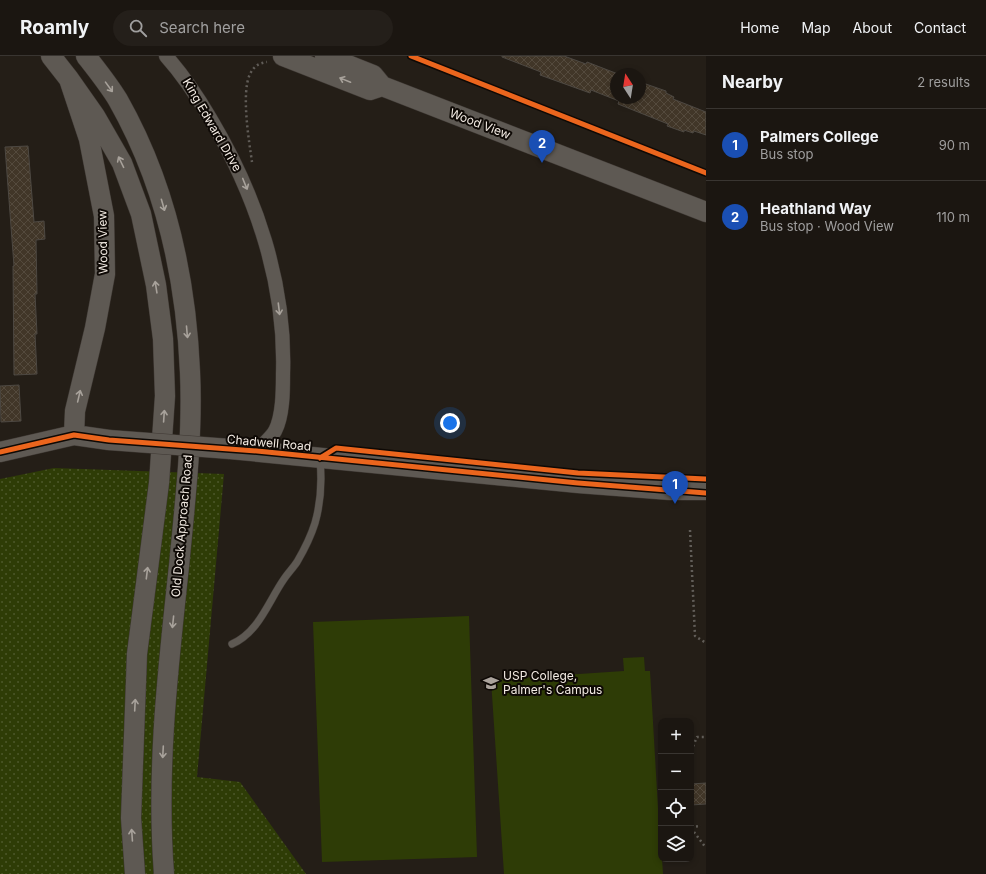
<!DOCTYPE html>
<html lang="en">
<head>
<meta charset="utf-8">
<style>
  :root { --surface:#1b1611; --page:#241f1a; --text:#f1f3f6; --muted:#a09f9f; --line:#393531; --accent:#1a73e8 }
  body { margin:0; font-family:Inter,sans-serif; background:var(--page); color:var(--text) }
  .controls { position:absolute; right:12px; bottom:12px; display:grid; overflow:hidden; border-radius:8px; box-shadow:0 2px 6px #0003 }
  .controls button { width:36px; height:36px; display:grid; place-items:center; padding:0; border:0; border-bottom:1px solid var(--line); background:var(--surface); color:var(--text); font:20px sans-serif }
  .compass { position:absolute; left:610px; top:12px; width:36px; height:36px; border-radius:50%; background:var(--surface); box-shadow:0 2px 6px #0003; rotate:348deg }
  .you { position:absolute; left:450px; top:367px; width:14px; height:14px; margin:-10px; border:3px solid #fff; border-radius:50%; background:#1a73e8; box-shadow:0 0 0 6px #1a73e833 }
  .badge { display:grid; place-items:center; width:26px; height:26px; border-radius:50%; background:var(--accent); color:#fff; font-size:13px; font-weight:700 }
  .pin { position:absolute; translate:-50% -33px; filter:drop-shadow(0 1px 2px #0008) }
  .pin::after { content:''; position:absolute; top:21px; width:14px; height:12px; background:inherit; clip-path:polygon(0 0,100% 0,50% 100%) }
  .list { margin:0; padding:0; list-style:none }
  h2 { display:flex; justify-content:space-between; align-items:center; height:52px; margin:0; padding:0 16px; font-size:17px }
  h2 small { font-size:13px; font-weight:400; color:var(--muted) }
  .list li { display:grid; grid-template-columns:26px 1fr auto; gap:12px; align-items:center; box-sizing:border-box; height:72px; padding:0 16px; border-top:1px solid var(--line) }
  .list b { display:block; font-size:15px; white-space:nowrap }
  .list p { margin:0; font-size:13px; white-space:nowrap; color:var(--muted) }
  .list em { font-size:13px; font-style:normal; color:var(--muted) }
  .icon { flex:none; width:22px; height:22px; fill:none; stroke:currentColor; stroke-width:2; stroke-linecap:round; stroke-linejoin:round }
  .map { position:relative; flex:none; width:706px; height:818px; overflow:hidden }
  header { display:flex; align-items:center; gap:24px; box-sizing:border-box; height:56px; padding:0 20px; background:var(--surface); border-bottom:1px solid var(--line) }
  header strong { font-size:19px }
  nav { display:flex; gap:22px; margin-inline-start:auto; font-size:14px }
  .search { width:280px; height:36px; background:var(--page); display:flex; align-items:center; gap:10px; box-sizing:border-box; padding:0 14px; border-radius:22px; color:var(--muted); font-size:15px }
  main { display:flex }
  aside { flex:1; background:var(--surface) }
  .map>svg:first-child { display:block }
</style>
</head>
<body>
<header>
<strong>Roamly</strong>
<div class="search"><svg class="icon" aria-label="search" viewBox="0 0 24 24"><circle cx="10" cy="10" r="6"/><path d="M15 15l6 6"/></svg>Search here</div>
<nav><a>Home</a><a>Map</a><a>About</a><a>Contact</a></nav>
</header>
<main>
<div class="map">
<svg width="706" height="818" viewBox="0 0 706 818">
  <defs>
    <pattern id="grass-dots" width="8" height="8" patternUnits="userSpaceOnUse"><rect width="8" height="8" fill="#2e3c06"/><path d="M2 2h.1M6 6h.1" fill="none" stroke="#4d582a" stroke-width="1.8" stroke-linecap="round"/></pattern>
    <pattern id="building-cross-hatch" width="8" height="8" patternUnits="userSpaceOnUse"><rect width="8" height="8" fill="#413628"/><path d="M0 0l8 8M0 8l8-8" fill="none" stroke="#544a3d"/></pattern>
  </defs>
  <rect width="100%" height="100%" fill="#241e17"/>
  <path fill="url(#grass-dots)" d="M 54,412 L 224,418 L 197,721 L 240,726 L 306,818 L 0,818 L 0,423 Z"/>
  <path fill="#2e3c06" d="M 469,560 L 477,801 L 322,806 L 313,566 Z
    M 644,601 L 645,615 L 650,615 L 661,803 L 662,803 L 663,818 L 504,818 L 491,624 L 624,615 L 623,602 Z"/>
  <path fill="url(#building-cross-hatch)" stroke="#4d4842" d="M 502,0 L 564,0 L 586,8 L 587,6 L 618,18 L 616,18 L 616,42 L 640,42 L 640,26 L 666,35 L 666,37 L 674,41 L 673,43 L 706,56 L 706,79 L 694,75 L 693,77 L 684,74 L 684,76 L 667,70 L 668,68 L 618,48 L 619,45 L 591,34 L 590,37 L 540,19 L 541,16 L 502,1 Z
    M 28,90 L 34,166 L 44,165 L 45,183 L 36,184 L 37,238 L 35,238 L 37,278 L 35,278 L 37,318 L 14,319 L 13,210 L 14,210 L 5,91 Z
    M 19,329 L 21,365 L 1,366 L 0,330 Z
    M 706,727 L 706,748 L 691,749 L 691,728 Z"/>
  <g fill="none" stroke-linecap="round" stroke-linejoin="round">
    <defs>
      <path id="lane" d="M 232,588 C 259,576 268,546 284,523 C 288,517 293,512 297,506 C 304,494 311,480 315,467 C 321,446 322,425 320,404"/>
      <path id="street" d="M 166,0 C 183,19 197,40 210,62 C 256,139 286,227 283,318 C 283,334 283,360 275,375 C 271,382 262,389 257,395"/>
      <path id="secondary" d="M 51,0 L 69,23 L 89,83 L 104,160 L 105,218 L 95,272 L 75,355 L 74,379
        M 86,0 C 97,14 109,29 118,44 C 165,127 186,221 190,316 C 193,380 185,446 179,510 C 168,612 156,715 164,818
        M 283,0 L 370,34 L 382,30
        M 325,0 L 373,19 L 382,30 L 706,156
        M 69,23 L 95,60 L 122,107 L 141,158 L 156,229 L 163,283 L 165,340 L 159,427 L 137,598 L 131,762 L 135,818
        M 230,393 L 578,427 L 670,434 L 706,434
        M 0,396 L 74,379 L 109,384"/>
    </defs>
    <use href="#lane" stroke="#3f3934" stroke-width="8"/>
    <use href="#street" stroke="#3f3934" stroke-width="15"/>
    <use href="#secondary" stroke="#3f3934" stroke-width="21"/>
    <path stroke="#615d58" stroke-width="2.5" stroke-dasharray="2 3" stroke-linecap="butt" d="M 252,106 C 249,85 241,37 250,18 C 254,10 259,7 267,6
      M 690,474 L 695,580 L 706,587
      M 691,695 L 697,681 L 706,681
      M 691,771 L 701,770
      M 691,772 L 706,792"/>
    <use href="#lane" stroke="#5e5953" stroke-width="7"/>
    <use href="#street" stroke="#5e5953" stroke-width="14"/>
    <use href="#secondary" stroke="#5e5953" stroke-width="20"/>
    <defs>
      <path id="secondary-bridge" d="M 109,384 L 230,393"/>
    </defs>
    <use href="#secondary-bridge" stroke="#3f3934" stroke-width="21" stroke-linecap="butt"/>
    <use href="#secondary-bridge" stroke="#5e5953" stroke-width="20"/>
    <defs>
      <path id="cycleway" d="M 411,0 L 706,117
        M 0,396 L 74,379 L 109,384 L 257,395 L 578,427 L 706,437
        M 320,402 L 336,392 L 578,417 L 706,423"/>
    </defs>
    <use href="#cycleway" stroke="#0e0905" stroke-width="8"/>
    <use href="#cycleway" stroke="#eb651d" stroke-width="5"/>
  </g>
  <defs><path id="oneway-shaft" d="M-6 0H5M1.5-3L5.5 0L1.5 3" fill="none" stroke-width="1.6" stroke-linecap="round" stroke-linejoin="round"/></defs>
  <g stroke="#a8a29b">
    <use href="#oneway-shaft" transform="translate(345 24) rotate(-158)"/>
    <use href="#oneway-shaft" transform="translate(109 31) rotate(54)"/>
    <use href="#oneway-shaft" transform="translate(121 106) rotate(-116)"/>
    <use href="#oneway-shaft" transform="translate(245 128) rotate(68)"/>
    <use href="#oneway-shaft" transform="translate(163 149) rotate(74)"/>
    <use href="#oneway-shaft" transform="translate(156 231) rotate(-99)"/>
    <use href="#oneway-shaft" transform="translate(279 253) rotate(83)"/>
    <use href="#oneway-shaft" transform="translate(187 276) rotate(85)"/>
    <use href="#oneway-shaft" transform="translate(79 340) rotate(-77)"/>
    <use href="#oneway-shaft" transform="translate(164 360) rotate(-86)"/>
    <use href="#oneway-shaft" transform="translate(147 517) rotate(-83)"/>
    <use href="#oneway-shaft" transform="translate(173 566) rotate(96)"/>
    <use href="#oneway-shaft" transform="translate(135 649) rotate(-87)"/>
    <use href="#oneway-shaft" transform="translate(163 696) rotate(93)"/>
    <use href="#oneway-shaft" transform="translate(132 779) rotate(-94)"/>
  </g>
  <defs>
    <symbol id="university-bare" viewBox="-9 -9 18 18"><path d="M0-5L7-2L0 1L-7-2ZM-4 1L0 2.5L4 1V4Q0 6-4 4Z" fill="#aba39c" stroke="#0e0905" stroke-width="2.5" paint-order="stroke"/></symbol>
  </defs>
  <g fill-rule="evenodd">
    <use href="#university-bare" x="480" y="616" width="22" height="22"/>
  </g>
  <g text-anchor="middle" stroke-width="4" stroke-linejoin="round" paint-order="stroke">
    <g font-size="12" fill="#f3ebe3" stroke="#0e0905">
      <text transform="translate(480 68) rotate(21)" y="4">Wood View</text>
      <text transform="translate(212 69) rotate(60)" y="4">King Edward Drive</text>
      <text transform="translate(103 186) rotate(-91)" y="4">Wood View</text>
      <text transform="translate(269 387) rotate(5)" y="4">Chadwell Road</text>
      <text transform="translate(182 470) rotate(-85)" y="4">Old Dock Approach Road</text>
    </g>
    <g font-size="12" fill="#f3ebe3" stroke="#0e0905" text-anchor="start">
      <text x="503" y="624">USP College,<tspan x="503" dy="14">Palmer's Campus</tspan></text>
    </g>
  </g>
</svg>
<div class="controls">
<button>+</button>
<button>−</button>
<button><svg class="icon" aria-label="locate" viewBox="0 0 24 24"><circle cx="12" cy="12" r="6"/><path d="M12 2v4M12 18v4M2 12h4M18 12h4"/></svg></button>
<button><svg class="icon" aria-label="layers" viewBox="0 0 24 24"><path d="M12 4l9 5-9 5-9-5zM3 14l9 5 9-5"/></svg></button>
</div>
<svg class="compass" viewBox="-18 -18 36 36"><path d="M0-13l5 13h-10z" fill="#e53935"/><path d="M0 13l5-13h-10z" fill="#a09f9f"/></svg>
<div class="you"></div>
<div class="pin badge" style="left:675px;top:448px;background:#1a4fb4">1</div>
<div class="pin badge" style="left:542px;top:107px;background:#1a4fb4">2</div>
</div>
<aside>
<h2>Nearby<small>2 results</small></h2>
<ul class="list">
<li><span class="badge" style="background:#1a4fb4">1</span><div><b>Palmers College</b><p>Bus stop</p></div><em>90 m</em></li>
<li><span class="badge" style="background:#1a4fb4">2</span><div><b>Heathland Way</b><p>Bus stop · Wood View</p></div><em>110 m</em></li>
</ul>
</aside>
</main>
</body>
</html>
